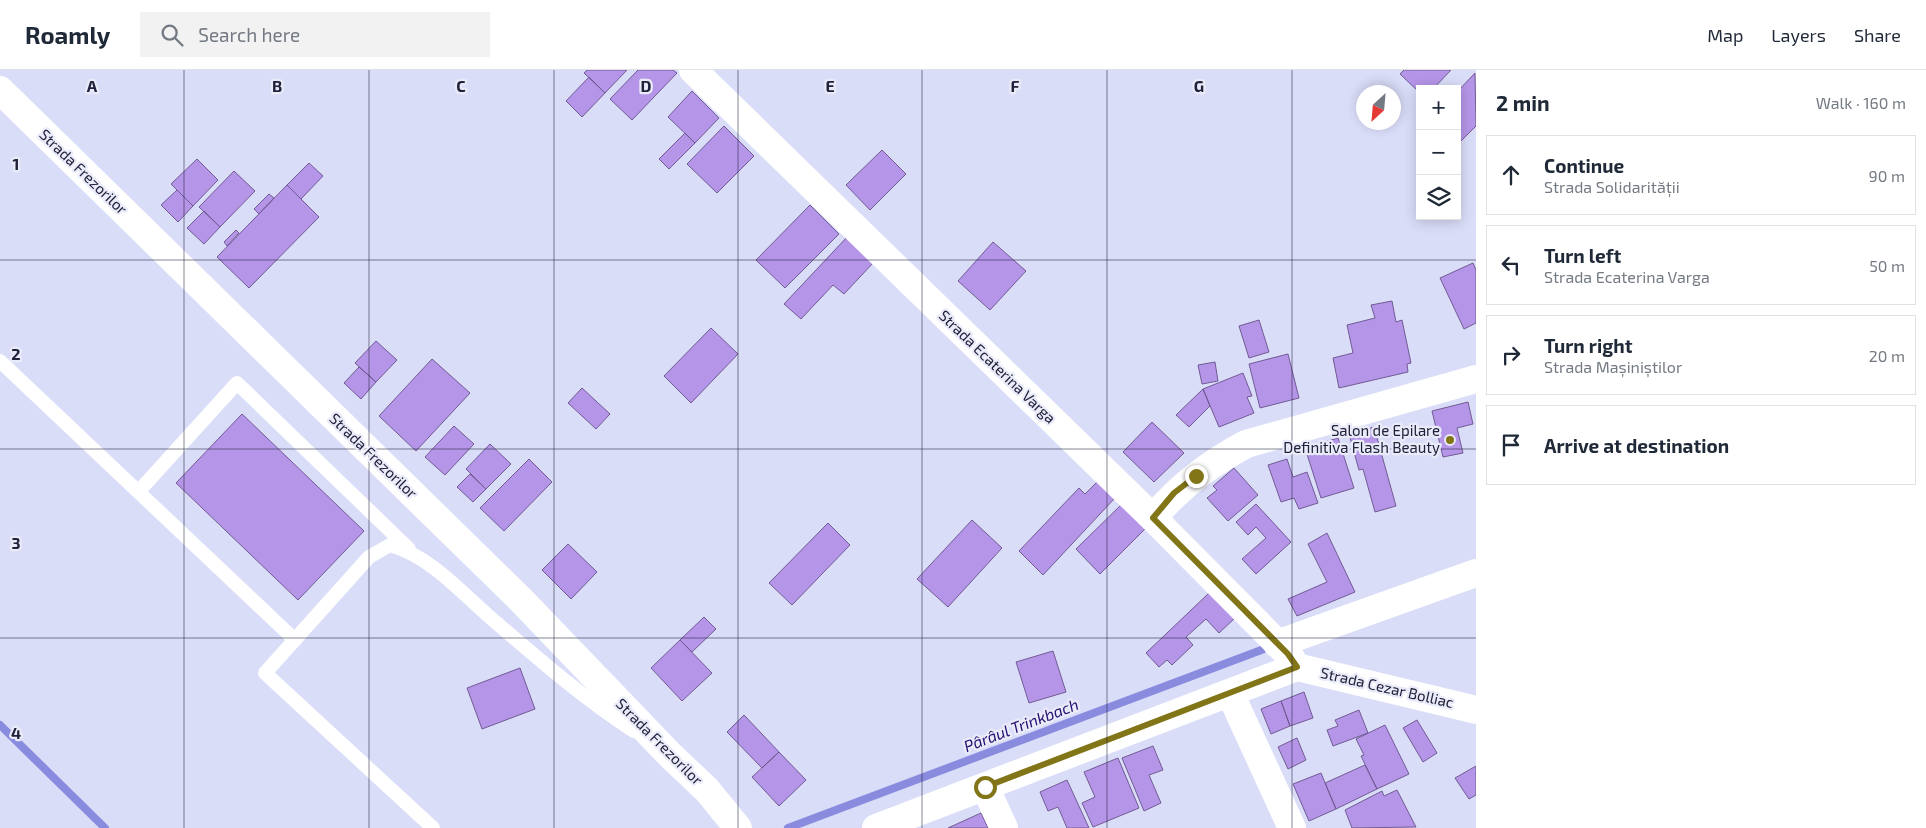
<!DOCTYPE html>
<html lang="en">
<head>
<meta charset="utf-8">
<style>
  :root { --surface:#fff; --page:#f2f2f3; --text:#1f2937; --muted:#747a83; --line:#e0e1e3 }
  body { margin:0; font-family:"Exo 2",sans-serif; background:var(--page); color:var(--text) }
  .controls { position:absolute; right:15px; top:15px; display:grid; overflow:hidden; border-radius:0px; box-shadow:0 2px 12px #0003 }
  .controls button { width:45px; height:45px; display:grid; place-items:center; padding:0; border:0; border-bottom:1px solid var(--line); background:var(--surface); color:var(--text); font:25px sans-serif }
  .compass { position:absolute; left:1356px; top:15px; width:45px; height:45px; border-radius:50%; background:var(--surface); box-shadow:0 2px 12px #0003; rotate:206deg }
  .stop { position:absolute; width:15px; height:15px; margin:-11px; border:4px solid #817517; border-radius:50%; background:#fff }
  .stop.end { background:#817517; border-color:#fff; box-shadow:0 1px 5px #0008 }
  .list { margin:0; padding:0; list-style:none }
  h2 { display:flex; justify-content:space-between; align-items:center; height:65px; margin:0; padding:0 20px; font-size:21px }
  h2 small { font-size:16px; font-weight:400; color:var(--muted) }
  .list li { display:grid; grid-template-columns:32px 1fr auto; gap:15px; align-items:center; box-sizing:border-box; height:80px; margin:0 10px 10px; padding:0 10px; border:1px solid var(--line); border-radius:0px }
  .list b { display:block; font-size:19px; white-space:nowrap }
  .list p { margin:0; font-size:16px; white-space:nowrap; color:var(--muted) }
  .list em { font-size:16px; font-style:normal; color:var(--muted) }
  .icon { flex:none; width:28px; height:28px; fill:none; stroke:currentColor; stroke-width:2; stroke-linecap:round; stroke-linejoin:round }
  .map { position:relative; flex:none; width:1476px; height:758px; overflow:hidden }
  header { display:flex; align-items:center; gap:30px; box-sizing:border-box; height:70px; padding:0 25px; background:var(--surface); border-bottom:1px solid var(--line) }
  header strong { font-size:24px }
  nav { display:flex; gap:28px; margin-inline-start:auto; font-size:18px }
  .search { width:350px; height:45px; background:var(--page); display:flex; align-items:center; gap:12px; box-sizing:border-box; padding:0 18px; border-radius:0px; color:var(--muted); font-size:19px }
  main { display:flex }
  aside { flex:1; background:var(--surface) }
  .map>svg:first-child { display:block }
</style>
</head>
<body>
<header>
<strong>Roamly</strong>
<div class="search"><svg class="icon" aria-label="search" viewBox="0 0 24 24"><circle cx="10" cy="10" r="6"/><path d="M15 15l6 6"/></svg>Search here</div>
<nav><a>Map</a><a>Layers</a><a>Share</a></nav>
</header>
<main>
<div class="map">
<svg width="1476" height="758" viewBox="0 0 1476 758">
  <rect width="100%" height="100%" fill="#daddf8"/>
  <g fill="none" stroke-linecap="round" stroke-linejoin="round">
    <path stroke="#888bde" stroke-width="8" d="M 0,655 L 105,758
      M 788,758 L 1264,579"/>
  </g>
  <path fill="#b595e8" stroke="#715b94" d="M 587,0 L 627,0 L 605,23 L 584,3 Z
    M 638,0 L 673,0 L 677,3 L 632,50 L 610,29 Z
    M 1404,0 L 1451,0 L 1433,19 L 1420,19 L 1420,23 L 1400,4 Z
    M 1475,3 L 1476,56 L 1458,74 L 1457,22 Z
    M 589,7 L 605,23 L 582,47 L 566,31 Z
    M 692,21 L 719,48 L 695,73 L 668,47 Z
    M 724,56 L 754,86 L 717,123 L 687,94 Z
    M 685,63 L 695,73 L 669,99 L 659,89 Z
    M 882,80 L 906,104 L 870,140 L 846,115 Z
    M 197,89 L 218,110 L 193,136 L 171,114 Z
    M 309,93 L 323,106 L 301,129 L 287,115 Z
    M 234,101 L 255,121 L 220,157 L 199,137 Z
    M 287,115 L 319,147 L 249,218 L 217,187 Z
    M 177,120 L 193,136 L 178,152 L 161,135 Z
    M 269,124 L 274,128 L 259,144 L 254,139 Z
    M 810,135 L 839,164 L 785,218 L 756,190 Z
    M 204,141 L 220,157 L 204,174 L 187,158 Z
    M 236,160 L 239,163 L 227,176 L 224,172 Z
    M 848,166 L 874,192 L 844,224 L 833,215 L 801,249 L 784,234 Z
    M 993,172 L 1026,201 L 990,240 L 958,211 Z
    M 1473,193 L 1476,200 L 1476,253 L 1464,259 L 1440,208 Z
    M 1392,231 L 1396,252 L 1402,250 L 1411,293 L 1407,294 L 1408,302 L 1339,318 L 1333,288 L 1353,283 L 1347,255 L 1375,248 L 1371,235 Z
    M 1259,250 L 1269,282 L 1249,288 L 1239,256 Z
    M 711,258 L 738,284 L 691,333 L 664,306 Z
    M 376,271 L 397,290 L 376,312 L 355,293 Z
    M 1288,284 L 1299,328 L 1260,338 L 1249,294 Z
    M 432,289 L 470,323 L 416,381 L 379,346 Z
    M 1215,292 L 1218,311 L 1202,314 L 1198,295 Z
    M 359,297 L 376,312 L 361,329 L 344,313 Z
    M 1243,303 L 1252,326 L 1247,327 L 1254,343 L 1219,357 L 1203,319 Z
    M 582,318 L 610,344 L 596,359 L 568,333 Z
    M 1203,319 L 1210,336 L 1189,357 L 1176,345 Z
    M 1468,332 L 1473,354 L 1457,358 L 1463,383 L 1443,387 L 1432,341 Z
    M 242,344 L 364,461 L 298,530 L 176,413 Z
    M 1152,352 L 1184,383 L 1154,412 L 1123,382 Z
    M 454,356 L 474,374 L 445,405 L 425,387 Z
    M 1374,357 L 1396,436 L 1375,442 L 1363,399 L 1359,400 L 1349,364 Z
    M 1338,368 L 1354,418 L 1321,428 L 1305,378 Z
    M 490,374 L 511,394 L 486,419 L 466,399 Z
    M 529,389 L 552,412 L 504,461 L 480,438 Z
    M 1287,389 L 1293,407 L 1307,402 L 1318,433 L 1299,439 L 1294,428 L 1281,432 L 1268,395 Z
    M 1234,398 L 1258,425 L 1228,451 L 1207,428 L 1217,420 L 1213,416 Z
    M 470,404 L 486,419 L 473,432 L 457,417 Z
    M 1097,412 L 1114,429 L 1043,505 L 1019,481 L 1079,418 L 1085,424 Z
    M 1123,433 L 1147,457 L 1100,504 L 1076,479 Z
    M 1256,434 L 1291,472 L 1256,504 L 1242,489 L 1266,468 L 1256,457 L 1248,465 L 1236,452 Z
    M 972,450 L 1002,478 L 948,537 L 917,509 Z
    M 828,453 L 850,475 L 792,535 L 769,513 Z
    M 1327,463 L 1355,522 L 1297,546 L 1288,529 L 1327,512 L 1308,474 Z
    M 568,474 L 597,502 L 571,529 L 542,500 Z
    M 1210,522 L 1235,548 L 1219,563 L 1206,549 L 1186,567 L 1193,575 L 1172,595 L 1167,590 L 1159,597 L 1146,583 Z
    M 704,547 L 716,559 L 692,582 L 680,570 Z
    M 680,570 L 712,603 L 682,631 L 651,598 Z
    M 1053,581 L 1066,622 L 1029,633 L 1016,592 Z
    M 520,598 L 535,639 L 482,659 L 467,618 Z
    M 1304,622 L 1313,648 L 1290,656 L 1281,631 Z
    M 1281,631 L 1290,656 L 1271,664 L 1261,639 Z
    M 1359,640 L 1368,663 L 1333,676 L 1327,660 L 1338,656 L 1335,650 Z
    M 744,645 L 779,682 L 762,698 L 727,662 Z
    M 1417,650 L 1437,683 L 1423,692 L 1403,658 Z
    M 1385,655 L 1409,704 L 1377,719 L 1361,686 L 1364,685 L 1356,669 Z
    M 1297,668 L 1306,690 L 1288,699 L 1278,677 Z
    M 1153,676 L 1163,700 L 1149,705 L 1161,733 L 1144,741 L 1122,688 Z
    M 779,682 L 806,710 L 779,736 L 752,707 Z
    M 1118,688 L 1139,738 L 1093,757 L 1082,733 L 1095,727 L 1084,702 Z
    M 1365,695 L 1377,719 L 1336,739 L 1325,713 Z
    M 1476,696 L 1476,725 L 1469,729 L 1455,708 Z
    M 1321,703 L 1336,739 L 1309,751 L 1293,714 Z
    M 1067,710 L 1089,758 L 1067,758 L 1058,737 L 1048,741 L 1040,722 Z
    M 1397,720 L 1416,757 L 1352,758 L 1345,740 L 1382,721 L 1384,726 Z
    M 981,743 L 988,758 L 948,758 Z"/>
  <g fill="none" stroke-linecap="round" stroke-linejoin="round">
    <path stroke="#fff" stroke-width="14" d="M 0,291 L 295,570
      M 139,421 L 237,313 L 409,479
      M 433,758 L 265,603 L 369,487 L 390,475 C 433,487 465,527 499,555 C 542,592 586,630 634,661"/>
    <path stroke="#fff" stroke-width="28" d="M 693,0 L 1153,448 L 1288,584 L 1297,597
      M 0,20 L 521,530 L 670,685 L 707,720 L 738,758
      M 1153,448 C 1179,417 1210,393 1246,374 L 1476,309
      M 1277,574 L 1476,503
      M 1297,597 L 1476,640
      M 1230,623 L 1292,758
      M 985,717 L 1004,758
      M 876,758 L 1297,597"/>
  </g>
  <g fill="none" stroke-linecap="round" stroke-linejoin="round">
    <path stroke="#817517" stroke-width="6" d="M 985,717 L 1297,597 L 1288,584 L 1153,448 L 1174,423 L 1196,406"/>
  </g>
  <path fill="none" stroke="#20213a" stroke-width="1" stroke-opacity="0.55" d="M 184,0 L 184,758M 369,0 L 369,758M 554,0 L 554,758M 738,0 L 738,758M 922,0 L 922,758M 1107,0 L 1107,758M 1292,0 L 1292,758M 0,190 L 1476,190M 0,379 L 1476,379M 0,568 L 1476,568"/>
  <circle fill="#817517" stroke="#eaebf9" stroke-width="2" cx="1450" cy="370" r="5"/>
  <g text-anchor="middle" stroke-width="4.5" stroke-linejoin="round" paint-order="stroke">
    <g font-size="15" fill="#20213a" stroke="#eaebf9">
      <text transform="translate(83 102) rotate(44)" y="5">Strada Frezorilor</text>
      <text transform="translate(997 297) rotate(44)" y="5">Strada Ecaterina Varga</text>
      <text transform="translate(373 386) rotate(44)" y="5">Strada Frezorilor</text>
      <text transform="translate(1387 618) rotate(13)" y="5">Strada Cezar Bolliac</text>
      <text transform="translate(659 672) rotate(45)" y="5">Strada Frezorilor</text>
    </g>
    <g font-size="15" fill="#20213a" stroke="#eaebf9" text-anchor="end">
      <text x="1440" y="366">Salon de Epilare<tspan x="1440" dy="17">Definitiva Flash Beauty</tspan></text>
    </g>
    <g font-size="16" font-style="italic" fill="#251072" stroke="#eaebf9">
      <text transform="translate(1021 655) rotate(-21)" y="6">Pârâul Trinkbach</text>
    </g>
  </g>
  <g font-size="16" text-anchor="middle" font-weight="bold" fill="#20213a" stroke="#eaebf9" stroke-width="4.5" stroke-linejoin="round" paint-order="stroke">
    <text x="92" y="22">A</text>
    <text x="277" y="22">B</text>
    <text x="461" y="22">C</text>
    <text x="646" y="22">D</text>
    <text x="830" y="22">E</text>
    <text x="1015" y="22">F</text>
    <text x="1199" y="22">G</text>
    <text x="16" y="100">1</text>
    <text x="16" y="290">2</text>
    <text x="16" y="479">3</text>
    <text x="16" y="669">4</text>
  </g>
</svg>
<div class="controls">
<button>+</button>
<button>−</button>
<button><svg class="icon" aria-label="layers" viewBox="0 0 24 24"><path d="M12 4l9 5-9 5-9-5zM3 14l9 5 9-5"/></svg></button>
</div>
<svg class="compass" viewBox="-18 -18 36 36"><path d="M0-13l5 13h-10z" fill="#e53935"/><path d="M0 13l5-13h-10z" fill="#747a83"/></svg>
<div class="stop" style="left:985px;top:717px"></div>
<div class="stop end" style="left:1196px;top:406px"></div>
</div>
<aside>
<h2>2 min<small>Walk · 160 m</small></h2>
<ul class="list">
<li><svg class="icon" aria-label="ahead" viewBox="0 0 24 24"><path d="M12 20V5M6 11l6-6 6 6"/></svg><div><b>Continue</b><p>Strada Solidarității</p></div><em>90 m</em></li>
<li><svg class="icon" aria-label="left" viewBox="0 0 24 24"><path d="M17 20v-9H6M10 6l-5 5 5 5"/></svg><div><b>Turn left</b><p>Strada Ecaterina Varga</p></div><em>50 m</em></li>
<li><svg class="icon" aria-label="right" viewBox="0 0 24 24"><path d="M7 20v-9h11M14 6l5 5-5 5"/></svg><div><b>Turn right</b><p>Strada Mașiniștilor</p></div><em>20 m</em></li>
<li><svg class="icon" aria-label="arrive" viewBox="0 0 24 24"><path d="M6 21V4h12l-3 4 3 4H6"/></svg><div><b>Arrive at destination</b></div></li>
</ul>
</aside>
</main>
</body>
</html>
